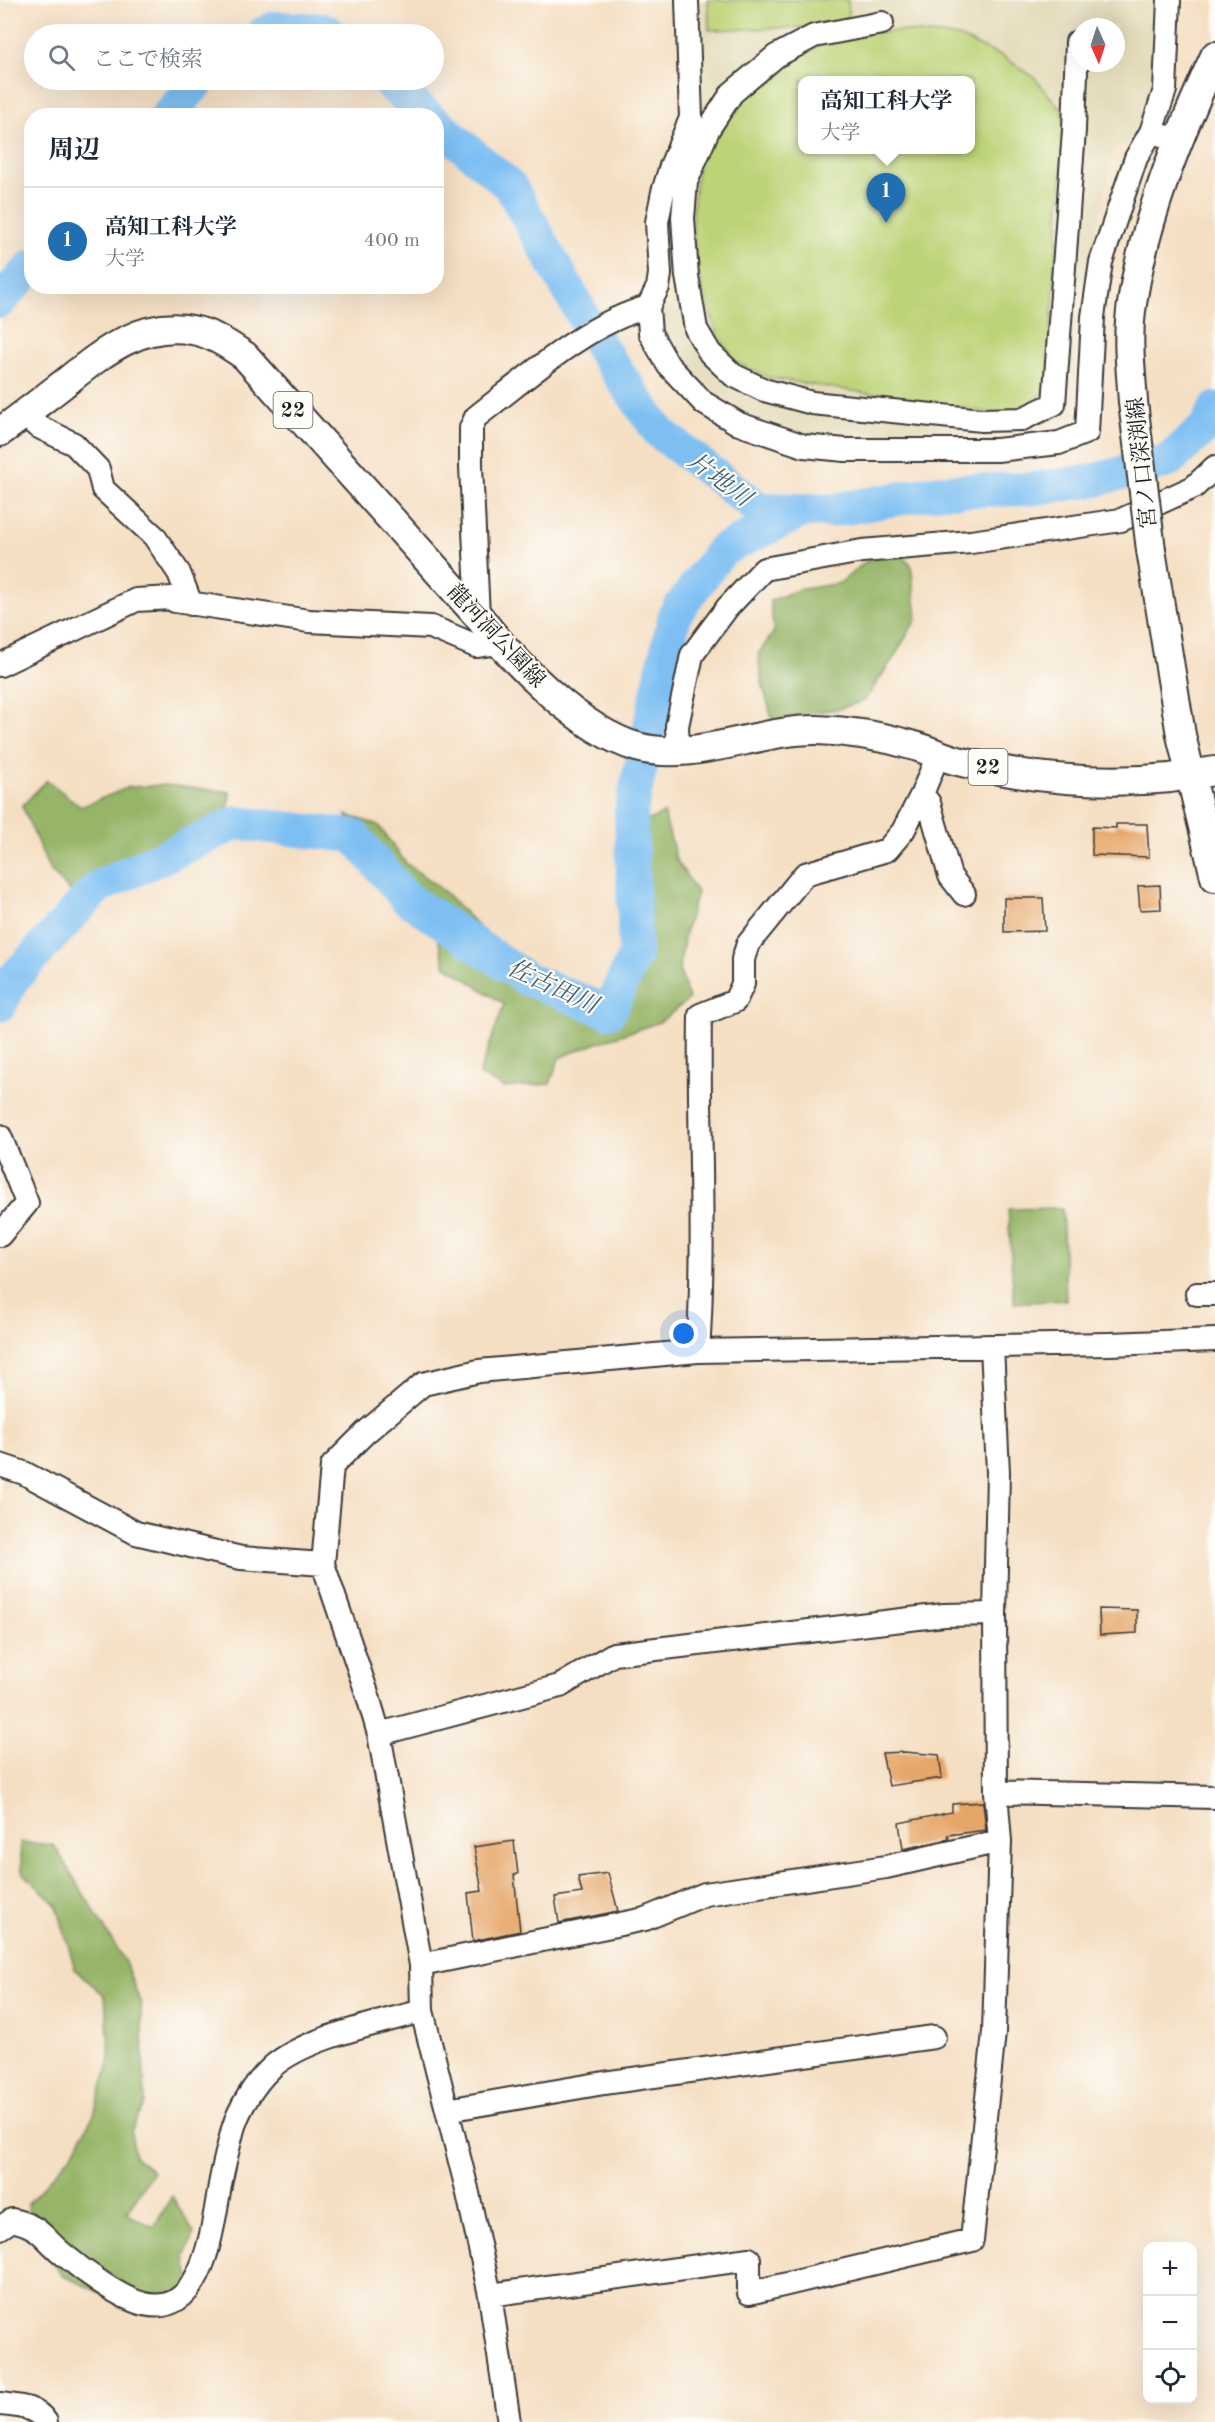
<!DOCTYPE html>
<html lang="ja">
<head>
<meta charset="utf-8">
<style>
  :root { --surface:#fff; --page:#f6f6f7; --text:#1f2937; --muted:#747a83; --line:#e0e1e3; --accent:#1f6fb2 }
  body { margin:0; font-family:"Old Standard TT","Noto Serif JP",serif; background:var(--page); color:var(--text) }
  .controls { position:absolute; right:18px; bottom:18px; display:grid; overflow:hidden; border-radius:12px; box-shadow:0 6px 24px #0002 }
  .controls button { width:54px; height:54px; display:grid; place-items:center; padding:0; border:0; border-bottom:2px solid var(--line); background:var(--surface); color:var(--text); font:30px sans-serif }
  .compass { position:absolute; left:1071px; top:18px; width:54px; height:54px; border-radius:50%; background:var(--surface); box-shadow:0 6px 24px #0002; rotate:177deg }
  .you { position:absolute; left:684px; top:1334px; width:21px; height:21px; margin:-15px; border:4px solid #fff; border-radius:50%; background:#1a73e8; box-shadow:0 0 0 9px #1a73e833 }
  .badge { display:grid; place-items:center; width:39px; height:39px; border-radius:50%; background:var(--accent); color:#fff; font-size:20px; font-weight:700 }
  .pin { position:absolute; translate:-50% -50px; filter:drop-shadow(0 2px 3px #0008) }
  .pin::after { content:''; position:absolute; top:32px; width:21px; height:18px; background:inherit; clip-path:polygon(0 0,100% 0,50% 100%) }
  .popup { position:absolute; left:798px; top:76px; width:177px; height:78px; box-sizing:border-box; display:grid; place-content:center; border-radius:12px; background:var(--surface); filter:drop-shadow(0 2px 4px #0005); font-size:20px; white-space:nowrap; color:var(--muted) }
  .popup b { font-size:22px; color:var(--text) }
  .popup::after { content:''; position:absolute; left:50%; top:100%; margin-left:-12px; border:12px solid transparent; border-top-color:var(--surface) }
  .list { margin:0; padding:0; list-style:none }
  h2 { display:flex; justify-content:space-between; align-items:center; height:78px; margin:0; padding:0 24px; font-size:26px }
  h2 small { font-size:20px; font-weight:400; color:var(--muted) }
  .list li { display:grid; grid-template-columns:39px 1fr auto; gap:18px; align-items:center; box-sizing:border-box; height:108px; padding:0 24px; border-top:2px solid var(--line) }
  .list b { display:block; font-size:22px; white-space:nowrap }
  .list p { margin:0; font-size:20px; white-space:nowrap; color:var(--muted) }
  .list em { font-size:20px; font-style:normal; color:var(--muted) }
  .icon { flex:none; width:33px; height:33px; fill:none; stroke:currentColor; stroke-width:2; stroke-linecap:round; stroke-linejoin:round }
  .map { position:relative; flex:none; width:1215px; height:2422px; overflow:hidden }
  .search { position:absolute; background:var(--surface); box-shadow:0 6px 24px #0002; left:24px; top:24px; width:420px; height:66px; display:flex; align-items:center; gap:15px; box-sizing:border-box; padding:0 21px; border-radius:33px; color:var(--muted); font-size:22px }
  .panel { position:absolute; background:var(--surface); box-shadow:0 6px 24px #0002; left:24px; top:108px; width:420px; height:186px; border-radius:24px }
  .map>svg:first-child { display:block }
</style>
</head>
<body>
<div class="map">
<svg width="1215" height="2422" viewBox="0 0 1215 2422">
  <rect width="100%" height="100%" fill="#fdfcf7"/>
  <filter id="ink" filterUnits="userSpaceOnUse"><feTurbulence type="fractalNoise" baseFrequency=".0167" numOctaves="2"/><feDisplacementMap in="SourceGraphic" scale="12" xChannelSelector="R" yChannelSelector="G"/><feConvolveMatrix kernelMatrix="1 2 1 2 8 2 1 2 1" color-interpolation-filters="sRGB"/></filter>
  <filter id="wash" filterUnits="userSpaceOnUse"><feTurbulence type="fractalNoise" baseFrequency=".008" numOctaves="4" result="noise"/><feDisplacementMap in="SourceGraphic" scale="24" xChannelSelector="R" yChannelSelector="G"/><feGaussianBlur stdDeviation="1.35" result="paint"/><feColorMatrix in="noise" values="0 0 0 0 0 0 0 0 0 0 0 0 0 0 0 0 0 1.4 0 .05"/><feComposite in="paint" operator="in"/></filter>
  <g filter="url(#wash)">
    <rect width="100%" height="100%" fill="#f5dfc3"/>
    <path fill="#e4dbba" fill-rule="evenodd" d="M 699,0 L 1152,0 L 1158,85 L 1130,142 L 1114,148 L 1088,269 L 1076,303 L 1075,414 L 1038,427 L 846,441 L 789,435 L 735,406 L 685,372 L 669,351 L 662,332 L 663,316 L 676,291 L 673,178 L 702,121 ZM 1080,27 L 1116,27 L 1116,63 L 1080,63 ZM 802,80 L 970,80 L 970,150 L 802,150 Z"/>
    <path fill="#bdd377" stroke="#6c784a" stroke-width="1.5" fill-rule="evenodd" d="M 708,0 L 848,0 L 849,26 L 709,30 Z
      M 903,31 L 958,37 L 1002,56 L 1034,77 L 1062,111 L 1065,132 L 1047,387 L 1032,404 L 1006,415 L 770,378 L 735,362 L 718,335 L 703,292 L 694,248 L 693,208 L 698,163 L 727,110 L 771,70 L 817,46 L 857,33 ZM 802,80 L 970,80 L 970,150 L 802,150 Z"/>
    <path fill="#96b568" stroke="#596842" stroke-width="1.5" d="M 887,544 L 911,564 L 917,618 L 893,659 L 865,700 L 839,709 L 801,714 L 773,723 L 762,682 L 758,654 L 774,632 L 770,601 L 797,590 L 840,583 Z
      M 47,780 L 81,807 L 129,787 L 164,785 L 230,792 L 228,813 L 198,839 L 141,857 L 72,893 L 49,869 L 22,806 Z
      M 664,813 L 676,859 L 697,892 L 685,933 L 679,969 L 689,999 L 660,1022 L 597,1043 L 559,1058 L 550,1084 L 504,1088 L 479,1075 L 504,1004 L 445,965 C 433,906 407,891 372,848 C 363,837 355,826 346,815 L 378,825 L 406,863 L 445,892 L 480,928 L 501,956 L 545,984 L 583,1002 L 615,1001 L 630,970 L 641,920 L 642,867 L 634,839 L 646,821 Z
      M 1062,1208 L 1066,1300 L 1014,1303 L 1008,1209 Z
      M 20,1842 L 54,1845 L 125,1962 L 141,2004 L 145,2103 L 131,2132 L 135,2157 L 153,2171 L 126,2214 L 154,2227 L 172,2196 L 194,2233 L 185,2257 L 193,2292 L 127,2305 L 63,2276 L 33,2239 L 27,2205 L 72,2154 L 94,2114 L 110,2059 L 105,1996 L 75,1969 L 57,1906 L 22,1872 Z"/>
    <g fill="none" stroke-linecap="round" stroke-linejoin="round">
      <path stroke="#7dbff3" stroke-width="34" d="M 262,34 L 275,28 L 325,30 L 331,34
        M 386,80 L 428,116
        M 167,116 L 200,80
        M 436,123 L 510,186 L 601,348 L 659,432 L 759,509 L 829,511 L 941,491 L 1031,489 L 1096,480 L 1168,461 L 1206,427 L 1215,409
        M 0,301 L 32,266
        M 0,1005 L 14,978 L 98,887 L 236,823 L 354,836 L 406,898 L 527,979 L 609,1012 L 635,954 L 631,811 L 675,614 L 722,550 L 805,510"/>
    </g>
    <g id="blocks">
      <path fill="#e6a668" d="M 1116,824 L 1147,824 L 1149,857 L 1092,855 L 1092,827 L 1116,828 Z
        M 1160,885 L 1161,909 L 1140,910 L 1138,886 Z
        M 1004,898 L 1043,898 L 1045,931 L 1004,932 Z
        M 1099,1609 L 1137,1610 L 1137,1633 L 1100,1635 Z
        M 904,1752 L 939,1755 L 942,1778 L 889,1786 L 882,1753 Z
        M 983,1802 L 986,1830 L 948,1835 L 949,1839 L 903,1849 L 899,1823 L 952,1812 L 952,1804 Z
        M 514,1841 L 518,1874 L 514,1875 L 520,1931 L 473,1941 L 468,1893 L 482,1891 L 474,1847 Z
        M 608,1873 L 618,1911 L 559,1923 L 555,1897 L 582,1893 L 578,1877 Z"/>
    </g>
  </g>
  <g filter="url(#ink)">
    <use href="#blocks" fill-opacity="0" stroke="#3d3935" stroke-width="1.5"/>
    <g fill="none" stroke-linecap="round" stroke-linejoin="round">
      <defs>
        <path id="minor" d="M 882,23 L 814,36 L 776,56 L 732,93 L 709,128 L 686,182 L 683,218 L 687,276 L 696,329 L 710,353 L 733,375 L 764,390 L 812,403 L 982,420 L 1022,419 L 1054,404 L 1074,130 L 1077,42
          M 1165,136 L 1151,132 L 1165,90 L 1169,0
          M 648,307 L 650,333 L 668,365 L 704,403 L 739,424 L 804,446 L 845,450 L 997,450 L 1059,443 L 1087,432 L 1093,317 L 1101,262 L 1136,158 L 1151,132
          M 24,415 L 37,426 L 74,444 L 98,469 L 103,489 L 154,536 L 179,573 L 191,604
          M 478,616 L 471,466 L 471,428 L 476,417 C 527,378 585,324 648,307 L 658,287 L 660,274 L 657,222 L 663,192 L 671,166 L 691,118 L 687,0
          M 0,665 L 136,600 L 172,598 L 175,601 L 309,621 L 431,627 L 476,646 L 498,643
          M 678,750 L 677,726 L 692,655 L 727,608 L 764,569 L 862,551 L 971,542 L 1121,520 L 1194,487 L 1215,467
          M 922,794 L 929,803 L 950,876 L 964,894
          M 0,1136 L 27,1203 L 0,1235
          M 1197,1294 L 1215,1294
          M 698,1351 C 706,1239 698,1127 700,1015 L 735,1001 L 743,984 L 743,959 L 748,944 L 805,874 L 887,850 L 903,831 L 922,794 L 938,755
          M 0,1465 L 24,1473 L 136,1533 L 241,1558 L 323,1564
          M 379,1734 L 560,1686 L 614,1654 L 944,1615 L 995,1614
          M 996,1792 L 1215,1797
          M 421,1965 L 645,1919 L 705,1894 L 886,1867 L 1000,1841
          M 447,2110 L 604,2083 L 934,2037
          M 0,2228 L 12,2220 C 42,2227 41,2236 63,2254 C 82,2270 121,2299 144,2304 C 203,2318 212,2230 219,2191 C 222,2171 228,2149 233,2129 C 239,2108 255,2083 271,2068 C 303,2038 379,2023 422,2011
          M 490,2295 L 749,2259 L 749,2293 L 972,2240 L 994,2032 L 1000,1841 L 996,1792 L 995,1614 L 998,1472 L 992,1346
          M 0,2404 C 17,2406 36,2406 46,2422
          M 509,2422 L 490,2295 L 467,2189 L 422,2011 L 421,1965 L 379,1734 L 367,1693 L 323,1564 L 332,1466 L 365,1433 L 423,1384 L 479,1371 L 698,1351 L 1110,1344 L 1215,1340"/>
        <path id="major" d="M 1133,402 C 1131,372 1127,341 1131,311 C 1142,225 1179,134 1215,56
          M 0,432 C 21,417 41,401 62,385 C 100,355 140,320 192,330 C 211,333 229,345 245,356 L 478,616 C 513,662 581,731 637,747 C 694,763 760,729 817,730 C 848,731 881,736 911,745 C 927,749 942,757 958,761 C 1026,778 1100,785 1170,778 C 1185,776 1200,773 1215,771
          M 1151,550 L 1181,735 L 1215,877"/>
      </defs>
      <use href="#minor" stroke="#3d3935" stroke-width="26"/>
      <use href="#major" stroke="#3d3935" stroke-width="32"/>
      <use href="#minor" stroke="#fff" stroke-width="22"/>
      <use href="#major" stroke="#fff" stroke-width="28"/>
      <defs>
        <path id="major-bridge" d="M 1133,402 L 1151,550"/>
      </defs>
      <use href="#major-bridge" stroke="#3d3935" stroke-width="32" stroke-linecap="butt"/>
      <use href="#major-bridge" stroke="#fff" stroke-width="28"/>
    </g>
  </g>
  <g text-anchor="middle" stroke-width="4.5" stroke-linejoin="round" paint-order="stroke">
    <g fill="#fdfcf7" stroke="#605f5e" stroke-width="1.5">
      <rect x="273.5" y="392" width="39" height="36" rx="4.5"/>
      <rect x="968.5" y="749" width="39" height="36" rx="4.5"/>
    </g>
    <g font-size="21" font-weight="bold" fill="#1c1c1c">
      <text x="293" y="417">22</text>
      <text x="988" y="774">22</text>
    </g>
    <g font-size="22" fill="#1c1c1c" stroke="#fdfcf7">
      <text transform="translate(1141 463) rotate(-96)" y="8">宮ノ口深渕線</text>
      <text transform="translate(497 635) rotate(47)" y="8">龍河洞公園線</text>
    </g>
    <g font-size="24" font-style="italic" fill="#435d72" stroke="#fdfcf7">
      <text transform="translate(720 479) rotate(37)" y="8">片地川</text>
      <text transform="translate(553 986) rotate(25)" y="8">佐古田川</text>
    </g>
  </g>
</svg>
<div class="controls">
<button>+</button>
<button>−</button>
<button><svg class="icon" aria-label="locate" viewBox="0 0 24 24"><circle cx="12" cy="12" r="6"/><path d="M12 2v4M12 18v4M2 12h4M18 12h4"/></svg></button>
</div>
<svg class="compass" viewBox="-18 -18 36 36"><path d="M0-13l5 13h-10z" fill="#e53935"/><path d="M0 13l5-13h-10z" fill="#747a83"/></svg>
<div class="you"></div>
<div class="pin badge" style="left:886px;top:223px">1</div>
<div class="popup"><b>高知工科大学</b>大学</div>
<div class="search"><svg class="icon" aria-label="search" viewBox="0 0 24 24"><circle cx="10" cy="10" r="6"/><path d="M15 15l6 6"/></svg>ここで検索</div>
<section class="panel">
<h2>周辺<small></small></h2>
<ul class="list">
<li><span class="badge">1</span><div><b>高知工科大学</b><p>大学</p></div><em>400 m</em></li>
</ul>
</section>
</div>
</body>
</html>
